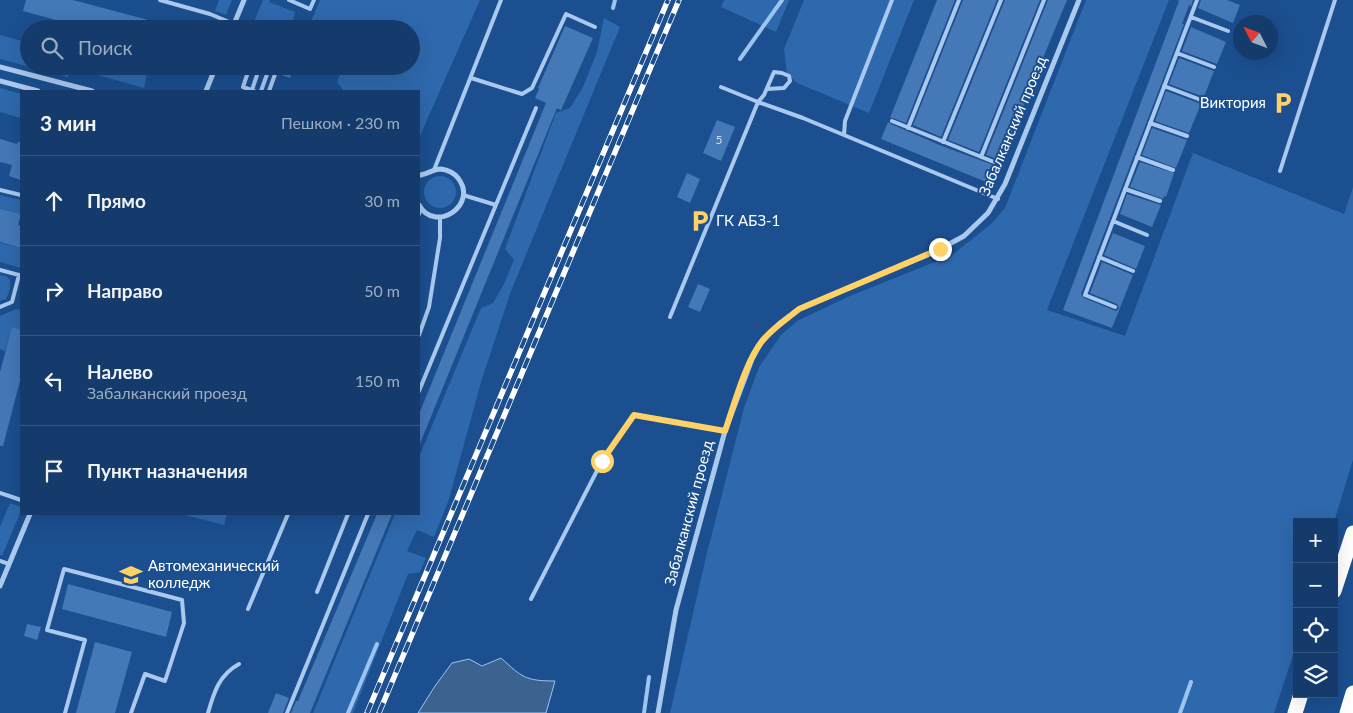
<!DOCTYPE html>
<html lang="ru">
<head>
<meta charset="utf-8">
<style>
  :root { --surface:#143b6b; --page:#1d4271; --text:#f1f3f6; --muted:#9dadc1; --line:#33557e }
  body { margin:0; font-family:Lato,sans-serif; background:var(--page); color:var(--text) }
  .controls { position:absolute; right:15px; bottom:15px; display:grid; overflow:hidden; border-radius:0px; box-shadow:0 5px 20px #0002 }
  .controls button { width:45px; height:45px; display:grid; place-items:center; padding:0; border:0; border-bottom:1px solid var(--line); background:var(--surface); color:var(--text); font:25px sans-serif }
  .compass { position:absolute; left:1233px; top:15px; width:45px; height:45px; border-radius:50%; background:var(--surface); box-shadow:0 5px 20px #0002; rotate:312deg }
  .stop { position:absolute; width:15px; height:15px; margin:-11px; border:4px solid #ffd166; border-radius:50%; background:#fff }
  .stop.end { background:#ffd166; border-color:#fff; box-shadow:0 1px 5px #0008 }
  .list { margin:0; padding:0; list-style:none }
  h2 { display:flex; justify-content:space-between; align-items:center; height:65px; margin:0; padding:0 20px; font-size:21px }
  h2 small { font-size:16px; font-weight:400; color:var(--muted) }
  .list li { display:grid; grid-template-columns:32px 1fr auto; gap:15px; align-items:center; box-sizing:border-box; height:90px; padding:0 20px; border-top:1px solid var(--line) }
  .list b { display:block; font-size:19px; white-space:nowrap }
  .list p { margin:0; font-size:16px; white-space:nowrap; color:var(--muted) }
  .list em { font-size:16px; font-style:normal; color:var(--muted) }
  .icon { flex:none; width:28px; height:28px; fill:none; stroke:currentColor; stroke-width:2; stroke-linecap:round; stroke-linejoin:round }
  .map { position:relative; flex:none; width:1353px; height:713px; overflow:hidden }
  .search { position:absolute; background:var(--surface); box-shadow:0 5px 20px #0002; left:20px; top:20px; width:400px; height:55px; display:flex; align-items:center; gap:12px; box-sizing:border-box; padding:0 18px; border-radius:28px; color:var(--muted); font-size:19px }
  .panel { position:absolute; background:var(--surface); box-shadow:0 5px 20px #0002; left:20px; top:90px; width:400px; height:425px; border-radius:0px }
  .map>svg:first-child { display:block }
</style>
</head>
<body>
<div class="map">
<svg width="1353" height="713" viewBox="0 0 1353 713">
  <rect width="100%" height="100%" fill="#1b4f8f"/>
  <path fill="#2e69ad" d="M 219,0 L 232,0 L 226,15 L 215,11 Z
    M 263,0 L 270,0 L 269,2 L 295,12 L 292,24 L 304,29 L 251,29 Z
    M 320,0 L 480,0 L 419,138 L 419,91 L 344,91 L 337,82 L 343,66 L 411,66 L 411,29 L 308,29 Z
    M 724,0 L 789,0 L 776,32 L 721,7 Z
    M 804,0 L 914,0 L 869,113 L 797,83 L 787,73 L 784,49 Z
    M 1086,0 L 1169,0 L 1047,310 L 1125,336 L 1193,153 L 1344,214 L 1353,187 L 1353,460 L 1334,522 L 1297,522 L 1297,643 L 1274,713 L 670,713 L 706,557 L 744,408 L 759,367 L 781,335 L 797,321 L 850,296 L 952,255 L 991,224 L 1005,208 Z
    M 604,18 L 620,27 L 511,291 L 481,382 L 449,499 L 434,537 L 417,530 L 407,551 L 426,558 L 420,572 L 408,574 L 353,713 L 313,713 L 395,514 L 419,514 L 419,457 L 481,308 L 493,303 L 503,286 L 514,260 L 505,249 L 556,113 L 570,108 L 583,87 L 597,52 Z
    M 0,35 L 29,43 L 29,66 L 70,66 L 68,77 L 0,59 Z
    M 88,66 L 119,66 L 147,74 L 144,88 L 87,72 Z
    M 0,88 L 21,94 L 21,118 L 0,112 Z
    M424 192a16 16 0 1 1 32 0a16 16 0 1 1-32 0Z
    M 0,195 L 21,200 L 21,217 L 20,219 L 21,214 L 0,209 Z
    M 0,243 L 21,248 L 21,268 L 0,262 Z
    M 0,275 L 6,276 L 10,280 L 10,289 L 6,299 L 0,301 Z
    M 16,309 L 21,310 L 21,330 L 12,328 L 5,351 L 0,349 L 0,316 Z
    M 10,503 L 21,507 L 21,511 L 2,556 L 0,555 L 0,527 Z
    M 181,514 L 227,514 L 224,525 Z"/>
  <path fill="#3c6290" stroke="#9cc4f0" d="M 501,658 C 522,677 525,681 555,681 L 546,713 L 418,713 L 435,686 L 452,663 L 469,659 L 482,666 Z"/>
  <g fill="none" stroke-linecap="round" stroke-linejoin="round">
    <path stroke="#9cc4f0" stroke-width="4" d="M 613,8 L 615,0
      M 740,59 L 782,0
      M 348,713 L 377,644
      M 644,713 L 649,677
      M 1180,713 L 1191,682"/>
  </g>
  <path fill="#4478b7" d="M 26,0 L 73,0 L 167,25 L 166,29 L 89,29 L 23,11 Z
    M 937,0 L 955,0 L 906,123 L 893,118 L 890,118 Z
    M 963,0 L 997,0 L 941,137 L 913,125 Z
    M 1005,0 L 1040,0 L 979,152 L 948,140 Z
    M 1048,0 L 1067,0 L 991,184 L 881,139 L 888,122 L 891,124 L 942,146 L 993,165 L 997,165 L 997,159 L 986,155 Z
    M 1178,0 L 1193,0 L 1191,6 L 1189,5 L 1182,24 L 1184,24 L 1081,294 L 1084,298 L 1116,311 L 1119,308 L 1117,304 L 1090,293 L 1102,262 L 1133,275 L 1112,328 L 1063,310 L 1179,1 Z
    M 1201,0 L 1227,0 L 1240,5 L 1233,23 L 1198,8 Z
    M 565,26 L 593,38 L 561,110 L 557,108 L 419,446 L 419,414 L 546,103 L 535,98 L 539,89 L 538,88 Z
    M 1191,27 L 1226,42 L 1217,64 L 1182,51 Z
    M 1179,58 L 1214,71 L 1204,97 L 1169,84 Z
    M 282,66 L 294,66 L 290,78 L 279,74 L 276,83 Z
    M 1166,91 L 1201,104 L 1189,133 L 1155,121 Z
    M 717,120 L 735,127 L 721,161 L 703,153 Z
    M 1152,128 L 1187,140 L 1176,168 L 1142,155 Z
    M 0,139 L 17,144 L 18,142 L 21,142 L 21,180 L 9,176 L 12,165 L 0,162 Z
    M 1140,162 L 1174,173 L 1166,197 L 1164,196 L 1163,199 L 1130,187 Z
    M 687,173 L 700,179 L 690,203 L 677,197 Z
    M 1127,194 L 1161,205 L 1152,227 L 1120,214 Z
    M 0,209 L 21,214 L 18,225 L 21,226 L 21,248 L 0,242 Z
    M 1113,233 L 1145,246 L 1136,269 L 1104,255 Z
    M 698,284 L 710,289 L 700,312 L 688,307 Z
    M 12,327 L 21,330 L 21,377 L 3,446 L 0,446 L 0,372 Z
    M 377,514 L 392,514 L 310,713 L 291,713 L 296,701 L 298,701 Z
    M 68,584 L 172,612 L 166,637 L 62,609 Z
    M 27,624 L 41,627 L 37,640 L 24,636 Z
    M 95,642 L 132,652 L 115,713 L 76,713 Z
    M 276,693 L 289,698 L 283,713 L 268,713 Z"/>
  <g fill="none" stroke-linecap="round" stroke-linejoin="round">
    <path stroke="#a9c9ee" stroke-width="4" d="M 160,0 L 210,14 L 234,24
      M 289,0 L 310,9 L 314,0
      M 1191,17 L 1228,31
      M 1177,53 L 1214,67
      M 250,66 L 243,87 L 254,91
      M 471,78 L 522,94 L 532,88 L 566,14 L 595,27
      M 1164,86 L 1201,100
      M 721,87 L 758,102 L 803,118 L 998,199
      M 252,90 L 260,66
      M 261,91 L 270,66
      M 269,91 L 278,66
      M 892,121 L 994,162
      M 1150,123 L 1187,136
      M 908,128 L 959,0
      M 844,135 L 845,121 L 892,0
      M 943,142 L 1001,0
      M 981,157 L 1044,0
      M 1137,157 L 1173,170
      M 434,170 L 501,0
      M 1280,171 L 1335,0
      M 1125,189 L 1160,201
      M 0,190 L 21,195
      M 463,195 L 496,205
      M 419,214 L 421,208
      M 1113,221 L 1147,235
      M 1099,257 L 1133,271
      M 0,270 L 19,275 L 12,302 L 0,307
      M 1115,307 L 1085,295 L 1197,0
      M 670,317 L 758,102 L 764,95 L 774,72 L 782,73 L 789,76 L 790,81 L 784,88 L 767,89
      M 419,335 L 429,307 L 440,238 L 440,217
      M 419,391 L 536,108
      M 0,493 L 21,500
      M 0,561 L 9,564
      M 317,592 L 348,514
      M 531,599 L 602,461 L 634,415 L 725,431
      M 248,609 L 288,514
      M 65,713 L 85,640 L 47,630 L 64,569 L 182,600 L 184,623 L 165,681 L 145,674 L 131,713
      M 208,713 C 214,692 219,675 239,664
      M 287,713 L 368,514"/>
    <path stroke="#a9c9ee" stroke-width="5" d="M 232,29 L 244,0
      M 0,67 L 92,91
      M 0,81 L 38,91
      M 206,91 L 216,66
      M 419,175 C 427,175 432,169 441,169 C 448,170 454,173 458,178 C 479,205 435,234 419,205
      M 0,586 L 30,514
      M 658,713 L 676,610 L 725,431 L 752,359 L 762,341 L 779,324 L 799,309 L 940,249 L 964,236 L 988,213 L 1005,184 L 1079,0"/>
    <path stroke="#fff" stroke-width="15" d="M 1334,591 L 1353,533
      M 1295,713 L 1301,694
      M 1347,713 L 1353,693"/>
    <defs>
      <path id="rail" d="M 367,713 L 668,0
        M 379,713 L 679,0"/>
    </defs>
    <use href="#rail" stroke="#fff" stroke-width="5.5"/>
    <use href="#rail" stroke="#1b4f8f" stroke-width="4" stroke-dasharray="11" stroke-linecap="butt"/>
  </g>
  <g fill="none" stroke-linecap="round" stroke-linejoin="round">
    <path stroke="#ffd166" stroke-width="6" d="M 602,461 L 634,415 L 725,431 C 734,405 746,360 763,340 C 773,328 787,319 799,309 L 940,249"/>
  </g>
  <defs>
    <symbol id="parking-bare" viewBox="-9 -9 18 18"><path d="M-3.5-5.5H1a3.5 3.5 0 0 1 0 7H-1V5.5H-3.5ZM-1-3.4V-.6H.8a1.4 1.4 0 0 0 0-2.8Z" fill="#ffd166" stroke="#1b4f8f" stroke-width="2.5" paint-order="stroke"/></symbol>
    <symbol id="university-bare" viewBox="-9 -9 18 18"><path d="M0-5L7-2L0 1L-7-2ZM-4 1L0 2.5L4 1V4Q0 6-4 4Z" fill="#ffd166" stroke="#1b4f8f" stroke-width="2.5" paint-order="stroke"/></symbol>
  </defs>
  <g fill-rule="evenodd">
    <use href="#parking-bare" x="1267" y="87" width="32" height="32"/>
    <use href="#parking-bare" x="684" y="205" width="32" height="32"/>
    <use href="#university-bare" x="115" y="559" width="32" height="32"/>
  </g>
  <g text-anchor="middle" stroke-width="4" stroke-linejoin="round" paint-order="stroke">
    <g font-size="12" fill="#d0dded">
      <text x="719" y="144">5</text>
    </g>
    <g font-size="15" fill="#fff" stroke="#1b4f8f" text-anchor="start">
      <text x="1266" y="108" text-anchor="end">Виктория</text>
      <text x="716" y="226">ГК АБЗ-1</text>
      <text x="148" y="571">Автомеханический<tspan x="148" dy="17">колледж</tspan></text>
    </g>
    <g font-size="15" fill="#fff" stroke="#1b4f8f">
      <text transform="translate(1013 126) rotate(-67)" y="5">Забалканский проезд</text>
      <text transform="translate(689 513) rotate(-75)" y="5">Забалканский проезд</text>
    </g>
  </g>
</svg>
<div class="controls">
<button>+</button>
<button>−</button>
<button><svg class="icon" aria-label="locate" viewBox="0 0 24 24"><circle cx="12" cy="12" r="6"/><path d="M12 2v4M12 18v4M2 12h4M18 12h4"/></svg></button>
<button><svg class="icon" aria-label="layers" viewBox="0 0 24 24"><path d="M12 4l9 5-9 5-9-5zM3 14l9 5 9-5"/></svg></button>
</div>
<svg class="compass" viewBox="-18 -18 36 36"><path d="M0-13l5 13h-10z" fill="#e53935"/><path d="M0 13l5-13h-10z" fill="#9dadc1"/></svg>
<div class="stop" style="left:602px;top:461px"></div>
<div class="stop end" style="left:940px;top:249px"></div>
<div class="search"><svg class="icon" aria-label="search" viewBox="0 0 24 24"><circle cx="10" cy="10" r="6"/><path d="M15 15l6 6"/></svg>Поиск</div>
<section class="panel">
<h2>3 мин<small>Пешком · 230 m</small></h2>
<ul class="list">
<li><svg class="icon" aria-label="ahead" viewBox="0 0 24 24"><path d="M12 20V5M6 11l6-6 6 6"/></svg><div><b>Прямо</b></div><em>30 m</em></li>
<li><svg class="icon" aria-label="right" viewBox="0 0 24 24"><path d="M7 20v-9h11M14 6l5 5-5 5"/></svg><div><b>Направо</b></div><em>50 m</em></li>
<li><svg class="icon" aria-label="left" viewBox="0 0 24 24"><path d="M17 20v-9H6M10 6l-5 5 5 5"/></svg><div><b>Налево</b><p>Забалканский проезд</p></div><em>150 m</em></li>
<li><svg class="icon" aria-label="arrive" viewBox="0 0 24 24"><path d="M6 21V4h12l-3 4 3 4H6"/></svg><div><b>Пункт назначения</b></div></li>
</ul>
</section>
</div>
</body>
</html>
